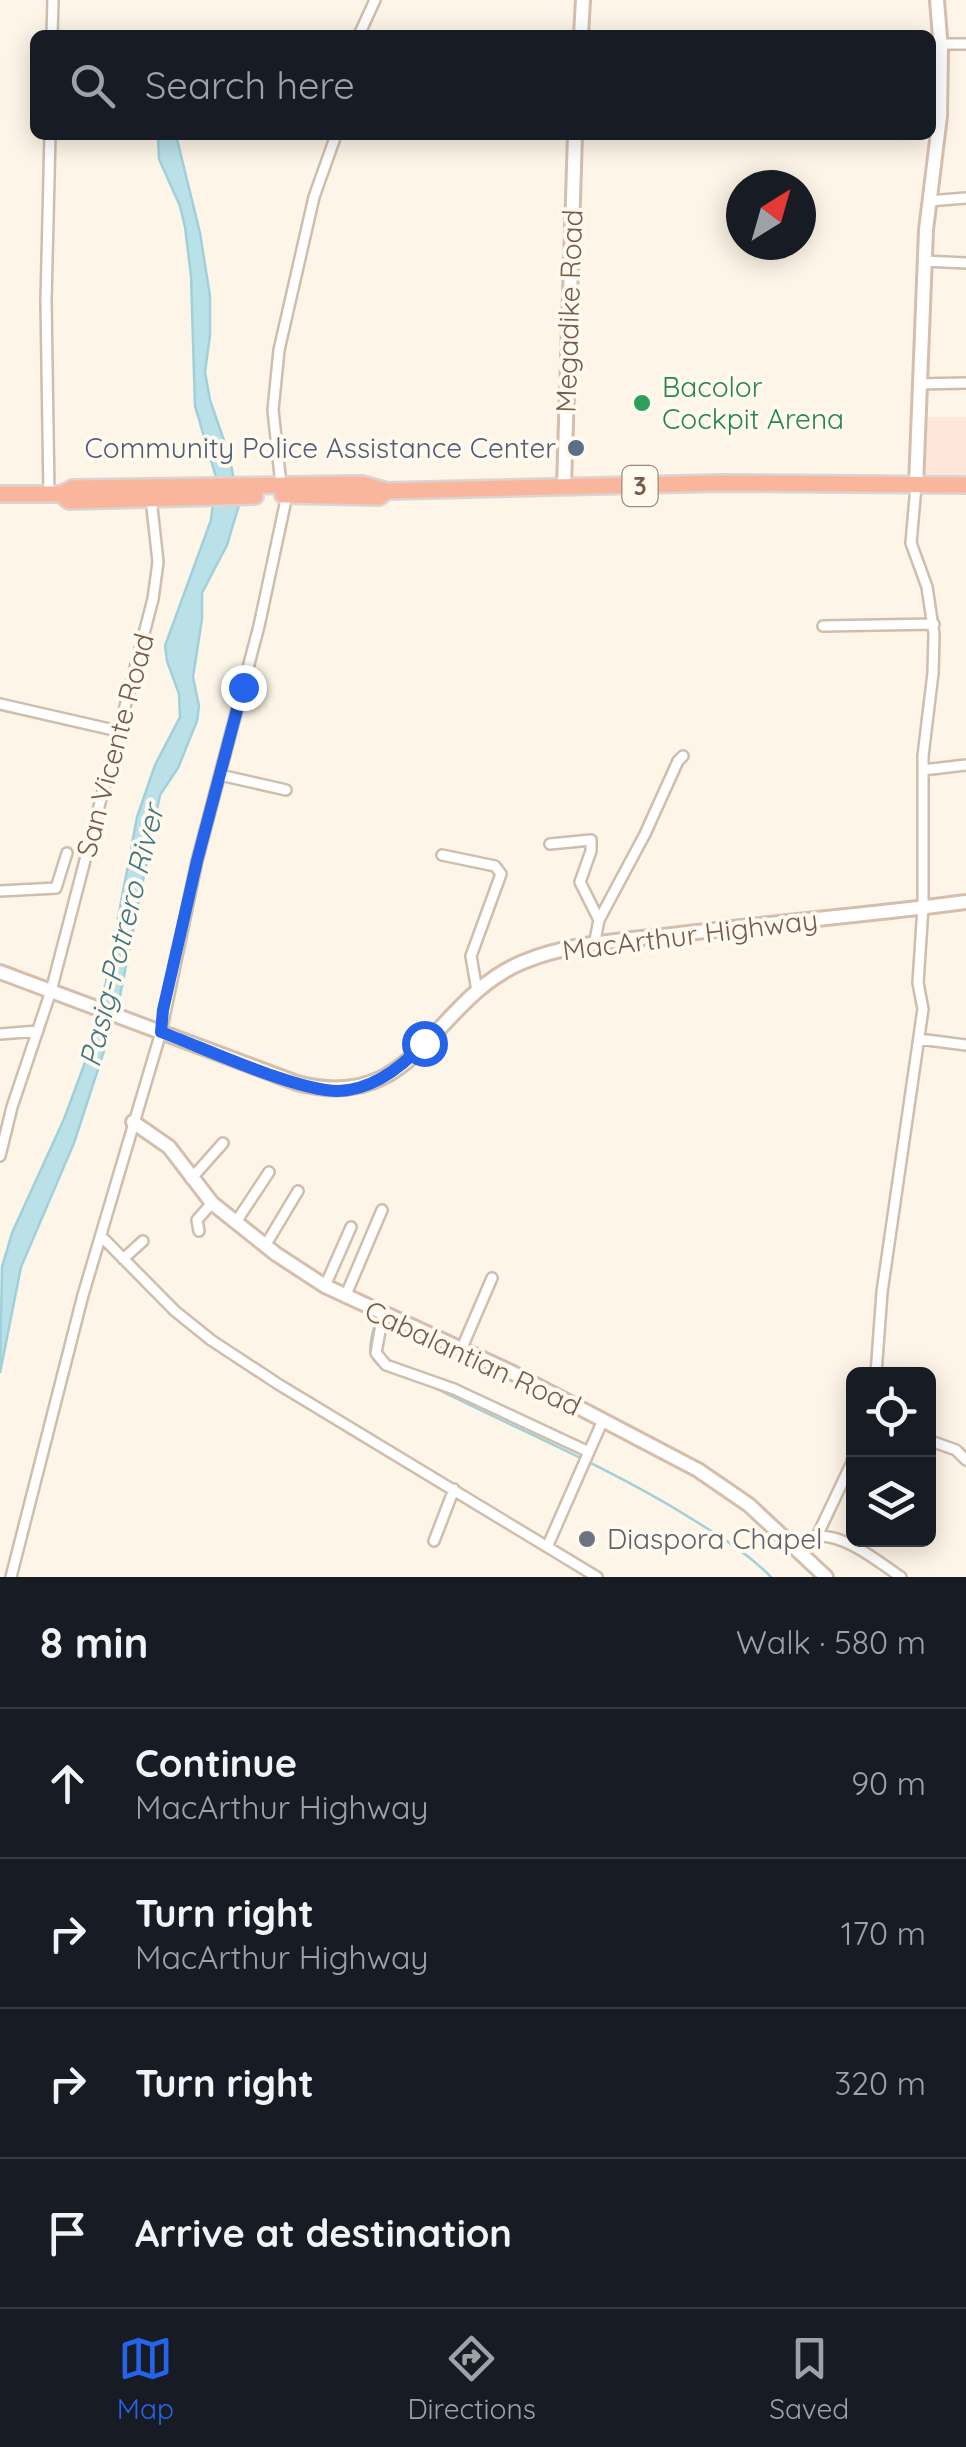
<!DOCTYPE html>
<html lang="en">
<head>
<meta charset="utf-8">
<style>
  :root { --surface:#171b24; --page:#242831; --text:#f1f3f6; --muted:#9ea1a6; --line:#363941; --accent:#2563eb }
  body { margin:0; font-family:Quicksand,sans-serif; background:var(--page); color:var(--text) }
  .controls { position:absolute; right:30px; bottom:30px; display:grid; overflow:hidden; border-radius:15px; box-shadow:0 5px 25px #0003 }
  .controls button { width:90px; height:90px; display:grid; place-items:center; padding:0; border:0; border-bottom:2px solid var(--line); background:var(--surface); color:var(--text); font:50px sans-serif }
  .compass { position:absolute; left:726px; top:170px; width:90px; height:90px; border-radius:50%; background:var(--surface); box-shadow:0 5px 25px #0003; rotate:37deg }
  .stop { position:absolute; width:30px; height:30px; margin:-22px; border:8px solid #2563eb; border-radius:50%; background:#fff }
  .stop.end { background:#2563eb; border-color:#fff; box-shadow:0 2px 10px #0008 }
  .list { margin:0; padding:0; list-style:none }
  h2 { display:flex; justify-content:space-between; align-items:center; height:130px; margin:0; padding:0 40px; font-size:42px }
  h2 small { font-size:32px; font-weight:400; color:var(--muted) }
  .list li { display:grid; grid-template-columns:65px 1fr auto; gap:30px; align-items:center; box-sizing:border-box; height:150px; padding:0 40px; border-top:2px solid var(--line) }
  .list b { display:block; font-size:38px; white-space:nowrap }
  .list p { margin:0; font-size:32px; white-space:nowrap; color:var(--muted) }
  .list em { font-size:32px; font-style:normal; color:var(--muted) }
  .icon { flex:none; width:55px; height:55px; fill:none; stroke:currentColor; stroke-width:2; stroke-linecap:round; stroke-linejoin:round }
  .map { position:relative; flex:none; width:966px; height:1577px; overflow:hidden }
  .search { position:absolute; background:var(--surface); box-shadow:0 5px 25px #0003; left:30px; right:30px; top:30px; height:110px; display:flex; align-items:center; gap:25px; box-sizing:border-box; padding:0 35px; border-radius:15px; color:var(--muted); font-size:38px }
  .sheet { height:730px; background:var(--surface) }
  nav { display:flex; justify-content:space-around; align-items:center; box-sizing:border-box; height:140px; border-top:2px solid var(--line); background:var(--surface); font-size:28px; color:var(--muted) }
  nav a { display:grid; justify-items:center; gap:5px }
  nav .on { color:var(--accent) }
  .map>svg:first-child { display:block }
</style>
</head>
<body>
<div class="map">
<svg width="966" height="1577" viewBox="0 0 966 1577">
  <rect width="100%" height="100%" fill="#fdf5e7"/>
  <path fill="#fee6da" d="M 918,417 L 966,417 L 966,475 L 919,474 Z"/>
  <path fill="#bae0e8" stroke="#a0d0da" stroke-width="2.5" d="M 158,135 L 176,135 L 200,233 L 210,296 L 210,335 L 205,372 L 210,400 L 229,455 L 239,505 L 227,545 L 202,593 L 202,619 L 193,677 L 199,706 L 197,721 L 178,768 L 160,795 L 117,1011 L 74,1143 L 21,1267 L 0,1373 L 2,1267 L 12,1233 L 64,1119 L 90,1049 L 106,982 L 137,817 L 155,765 L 180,717 L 179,694 L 167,661 L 165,646 L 211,520 L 216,477 L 195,406 L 191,276 L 185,227 L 180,206 L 159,159 Z"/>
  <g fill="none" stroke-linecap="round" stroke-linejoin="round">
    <path stroke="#a0d0da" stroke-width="2.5" d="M 377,1316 C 372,1337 362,1357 384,1369
      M 429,1385 C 514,1428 602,1464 684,1514 C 714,1533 746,1551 771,1577"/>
    <defs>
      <path id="street" d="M 52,35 L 53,0
        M 359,35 L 375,0
        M 941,44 L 966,44
        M 929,201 L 966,198
        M 924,261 L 966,263
        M 919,384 L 966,383
        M 281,485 L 273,410 L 279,350 L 314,197 L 336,135
        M 49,494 L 46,301 L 50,135
        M 823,626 L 934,624
        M 0,704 L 118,731
        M 923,770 L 966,765
        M 220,775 L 286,790
        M 550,844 L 591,840 L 591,851 L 580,882 L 599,920
        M 442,855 L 495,866 L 501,874 L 471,956 L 477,991
        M 0,891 L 56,888 L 67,853
        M 594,945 L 599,920 L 645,834 L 678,761 L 683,756
        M 0,1034 L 38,1031
        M 919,1039 L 966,1045
        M 0,1156 L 12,1107 L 51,991 L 153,599 L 158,562 L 151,498
        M 191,1179 L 223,1143
        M 236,1222 L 269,1172
        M 199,1231 L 197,1220 L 212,1203
        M 101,1236 L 175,1311 L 211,1340 L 278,1384 L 597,1577
        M 265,1246 L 298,1191
        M 123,1259 L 143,1241
        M 325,1286 L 351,1227
        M 345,1297 L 382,1210
        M 383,1314 L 376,1353 L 386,1365 L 454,1389 L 589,1452
        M 461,1350 L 492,1278
        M 876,1374 L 882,1292 L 923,1009 L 918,983 L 923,907 L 923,756 L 933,673 L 934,634 L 927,587 L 911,543 L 916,486
        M 928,1440 L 956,1450 L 966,1460
        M 817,1536 C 847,1535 877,1561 901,1577
        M 434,1541 L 454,1489
        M 548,1545 L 603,1420
        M 803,1554 L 817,1536 L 854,1458
        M 11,1577 L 83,1295 L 161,1032 L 197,861 L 259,626 L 287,495"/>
      <path id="secondary" d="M 581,35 L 583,0
        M 564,486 L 575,135
        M 916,486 L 926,230 L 940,116 L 941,50 L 937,0
        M 0,972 L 297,1083 C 417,1115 431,1000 523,962 C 571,942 629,940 680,934 C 775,922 871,915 966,902
        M 133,1122 L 169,1147 L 212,1203 L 276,1254 L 325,1286 L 511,1372 L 698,1470 L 749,1505 L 826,1577"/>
      <path id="highway" d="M 0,494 L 61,494 L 73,488 L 362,484 L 387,491 L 722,483 L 966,485
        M 61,494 L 69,501 L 255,496
        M 283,495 L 379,497 L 387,491"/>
    </defs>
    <use href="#street" stroke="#d0bdac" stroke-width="14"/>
    <use href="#secondary" stroke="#d5bfac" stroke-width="18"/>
    <use href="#highway" stroke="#dcd4d0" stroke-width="20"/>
    <use href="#street" stroke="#fff" stroke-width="9"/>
    <use href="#secondary" stroke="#fff" stroke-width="12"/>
    <use href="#highway" stroke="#f9b69c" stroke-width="15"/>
  </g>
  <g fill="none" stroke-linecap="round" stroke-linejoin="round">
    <path stroke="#2563eb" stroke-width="12" d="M 243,687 L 197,861 L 163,1010 L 161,1032 C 204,1048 296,1091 338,1091 C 373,1090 401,1068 424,1043"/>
  </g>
  <circle fill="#2e9e5b" stroke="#fff9ee" stroke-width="4" cx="642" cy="403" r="10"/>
  <circle fill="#5c6f8a" stroke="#fff9ee" stroke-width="4" cx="576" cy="448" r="10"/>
  <circle fill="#6b7280" stroke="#fff9ee" stroke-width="4" cx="587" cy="1539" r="10"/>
  <g text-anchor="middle" stroke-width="8" stroke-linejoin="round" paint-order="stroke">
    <rect fill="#fff9ee" stroke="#a08a7b" stroke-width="2.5" x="622.5" y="466" width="35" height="40" rx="8"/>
    <g font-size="25" font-weight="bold" fill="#785b4a">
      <text x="640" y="495">3</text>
    </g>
    <g font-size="28" fill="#785b4a" stroke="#fff9ee">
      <text transform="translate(569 311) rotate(-88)" y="10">Megadike Road</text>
      <text transform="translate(115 745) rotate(-75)" y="10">San Vicente Road</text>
      <text transform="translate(690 935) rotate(-7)" y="10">MacArthur Highway</text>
      <text transform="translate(473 1358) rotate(25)" y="10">Cabalantian Road</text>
    </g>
    <g font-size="28" fill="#27864d" stroke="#fff9ee" text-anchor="start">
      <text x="662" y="397">Bacolor<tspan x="662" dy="32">Cockpit Arena</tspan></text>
    </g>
    <g font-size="28" fill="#4e5e75" stroke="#fff9ee" text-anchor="end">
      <text x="556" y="458">Community Police Assistance Center</text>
    </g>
    <g font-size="28" fill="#5b616d" stroke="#fff9ee" text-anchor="start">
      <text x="607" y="1549">Diaspora Chapel</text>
    </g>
    <g font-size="30" font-style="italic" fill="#3f7885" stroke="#fff9ee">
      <text transform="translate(122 936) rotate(-76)" y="10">Pasig-Potrero River</text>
    </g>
  </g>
</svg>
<div class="controls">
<button><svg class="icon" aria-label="locate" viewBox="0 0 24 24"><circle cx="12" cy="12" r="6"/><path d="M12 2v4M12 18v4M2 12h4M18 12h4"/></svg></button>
<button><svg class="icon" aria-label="layers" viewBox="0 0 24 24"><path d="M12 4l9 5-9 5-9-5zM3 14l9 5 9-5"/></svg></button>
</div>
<svg class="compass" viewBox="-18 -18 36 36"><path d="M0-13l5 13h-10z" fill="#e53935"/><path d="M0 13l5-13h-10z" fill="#9ea1a6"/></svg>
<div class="stop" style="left:424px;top:1043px"></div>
<div class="stop end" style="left:243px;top:687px"></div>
<div class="search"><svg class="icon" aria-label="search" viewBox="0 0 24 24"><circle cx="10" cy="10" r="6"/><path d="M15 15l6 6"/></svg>Search here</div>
</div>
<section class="sheet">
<h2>8 min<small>Walk · 580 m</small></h2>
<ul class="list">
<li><svg class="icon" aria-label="ahead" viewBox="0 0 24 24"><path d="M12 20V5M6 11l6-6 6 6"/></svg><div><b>Continue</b><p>MacArthur Highway</p></div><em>90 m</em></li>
<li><svg class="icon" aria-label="right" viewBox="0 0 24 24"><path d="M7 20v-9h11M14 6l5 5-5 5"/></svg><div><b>Turn right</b><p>MacArthur Highway</p></div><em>170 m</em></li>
<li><svg class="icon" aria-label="right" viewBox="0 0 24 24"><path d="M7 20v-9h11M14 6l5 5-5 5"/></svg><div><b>Turn right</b></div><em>320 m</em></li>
<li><svg class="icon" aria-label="arrive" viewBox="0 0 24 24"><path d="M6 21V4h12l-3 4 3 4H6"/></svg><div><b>Arrive at destination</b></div></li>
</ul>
</section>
<nav>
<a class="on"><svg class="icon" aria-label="map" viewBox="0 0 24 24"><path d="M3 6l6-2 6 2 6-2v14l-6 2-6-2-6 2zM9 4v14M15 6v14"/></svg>Map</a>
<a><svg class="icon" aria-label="directions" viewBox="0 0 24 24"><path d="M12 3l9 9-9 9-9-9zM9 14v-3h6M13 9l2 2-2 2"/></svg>Directions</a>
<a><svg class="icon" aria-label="saved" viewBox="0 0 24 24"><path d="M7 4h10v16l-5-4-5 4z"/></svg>Saved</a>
</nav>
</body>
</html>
